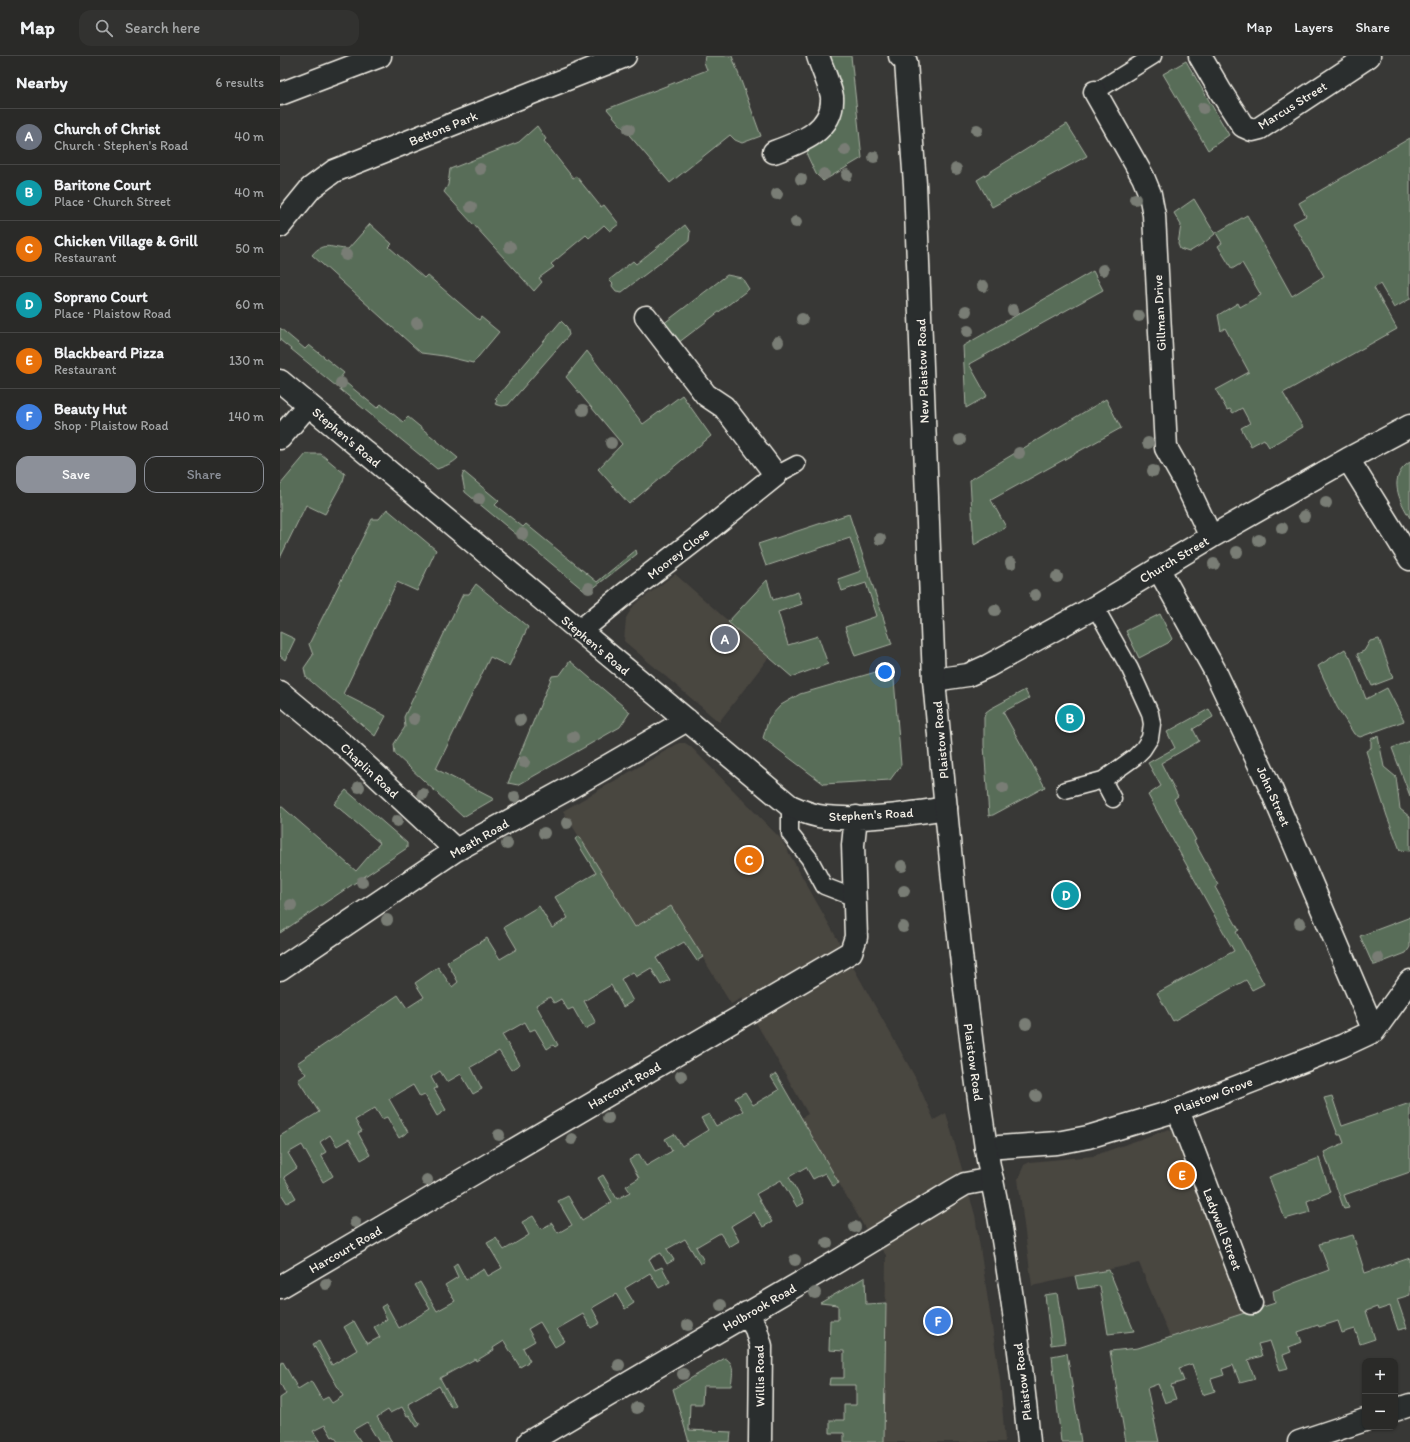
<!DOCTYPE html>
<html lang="en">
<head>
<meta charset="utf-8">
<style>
  :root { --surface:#2a2a28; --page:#323230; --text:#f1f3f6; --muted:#a5a7a8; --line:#464645; --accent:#8c9099 }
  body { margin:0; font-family:Itim,sans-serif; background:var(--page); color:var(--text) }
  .controls { position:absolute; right:12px; bottom:12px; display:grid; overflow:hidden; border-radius:8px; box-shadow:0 1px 3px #0004 }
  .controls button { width:36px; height:36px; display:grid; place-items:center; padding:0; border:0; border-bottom:1px solid var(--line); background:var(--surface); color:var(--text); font:20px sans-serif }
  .you { position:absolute; left:605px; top:616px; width:14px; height:14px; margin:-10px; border:3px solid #fff; border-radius:50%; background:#1a73e8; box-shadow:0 0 0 6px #1a73e833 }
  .badge { display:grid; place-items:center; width:26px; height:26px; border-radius:50%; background:var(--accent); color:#fff; font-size:13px; font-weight:700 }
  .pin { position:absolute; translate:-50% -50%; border:2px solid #fff; box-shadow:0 1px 4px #0006 }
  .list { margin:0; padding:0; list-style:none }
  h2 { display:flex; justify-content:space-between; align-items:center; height:52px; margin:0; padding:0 16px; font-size:17px }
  h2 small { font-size:13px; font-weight:400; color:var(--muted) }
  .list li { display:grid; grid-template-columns:26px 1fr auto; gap:12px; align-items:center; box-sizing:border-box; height:56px; padding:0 16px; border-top:1px solid var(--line) }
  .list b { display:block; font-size:15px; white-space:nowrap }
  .list p { margin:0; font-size:13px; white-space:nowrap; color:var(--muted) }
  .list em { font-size:13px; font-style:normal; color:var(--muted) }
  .actions { display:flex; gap:8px; padding:12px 16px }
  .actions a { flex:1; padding:9px 0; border:1px solid var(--accent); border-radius:12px; text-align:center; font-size:14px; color:var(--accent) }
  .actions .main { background:var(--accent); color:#fff }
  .icon { flex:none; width:22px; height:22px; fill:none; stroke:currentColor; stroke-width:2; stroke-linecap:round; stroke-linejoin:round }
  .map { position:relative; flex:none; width:1130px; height:1386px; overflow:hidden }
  header { display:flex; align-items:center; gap:24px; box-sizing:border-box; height:56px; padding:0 20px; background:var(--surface); border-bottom:1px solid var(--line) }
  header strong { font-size:19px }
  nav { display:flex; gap:22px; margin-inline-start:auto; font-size:14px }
  .search { width:280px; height:36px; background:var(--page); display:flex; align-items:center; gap:10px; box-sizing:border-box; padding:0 14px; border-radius:12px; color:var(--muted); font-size:15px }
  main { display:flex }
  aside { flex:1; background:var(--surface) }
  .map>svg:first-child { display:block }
</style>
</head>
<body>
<header>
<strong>Map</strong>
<div class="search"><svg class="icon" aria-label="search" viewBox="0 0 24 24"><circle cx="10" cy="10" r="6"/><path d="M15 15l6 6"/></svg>Search here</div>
<nav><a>Map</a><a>Layers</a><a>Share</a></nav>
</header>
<main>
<aside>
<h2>Nearby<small>6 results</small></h2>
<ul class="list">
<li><span class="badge" style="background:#6b7280">A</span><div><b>Church of Christ</b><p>Church · Stephen's Road</p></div><em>40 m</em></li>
<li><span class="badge" style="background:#0f9aa8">B</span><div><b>Baritone Court</b><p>Place · Church Street</p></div><em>40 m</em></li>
<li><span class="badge" style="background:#e8710a">C</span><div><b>Chicken Village &amp; Grill</b><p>Restaurant</p></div><em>50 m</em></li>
<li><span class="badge" style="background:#0f9aa8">D</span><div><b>Soprano Court</b><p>Place · Plaistow Road</p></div><em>60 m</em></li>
<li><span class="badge" style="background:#e8710a">E</span><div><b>Blackbeard Pizza</b><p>Restaurant</p></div><em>130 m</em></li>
<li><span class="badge" style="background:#3f7fe0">F</span><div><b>Beauty Hut</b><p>Shop · Plaistow Road</p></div><em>140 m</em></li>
</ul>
<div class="actions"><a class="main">Save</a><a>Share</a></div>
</aside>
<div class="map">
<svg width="1130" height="1386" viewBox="0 0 1130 1386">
  <rect width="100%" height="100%" fill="#383836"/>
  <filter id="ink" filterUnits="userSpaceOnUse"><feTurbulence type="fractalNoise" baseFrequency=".025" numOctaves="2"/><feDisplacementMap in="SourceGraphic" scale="8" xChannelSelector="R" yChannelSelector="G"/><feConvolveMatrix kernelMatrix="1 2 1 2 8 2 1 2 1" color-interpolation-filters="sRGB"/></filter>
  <g filter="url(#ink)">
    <path fill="#494640" d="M 395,518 L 489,601 L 439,666 L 344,585 L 346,562 L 354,549 Z
      M 399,687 L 405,687 L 410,690 L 501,783 L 635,1021 L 654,1064 L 666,1057 L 695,1159 L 720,1323 L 725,1386 L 604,1386 L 606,1199 L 585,1172 L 521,1062 L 528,1058 L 462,942 L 451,948 L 391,850 L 355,871 L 283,755 Z
      M 889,1073 L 894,1076 L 897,1081 L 970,1255 L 890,1281 L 859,1207 L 752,1230 L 738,1123 L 744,1109 L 750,1106 L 813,1100 Z"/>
    <path fill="#586d59" stroke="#a6afa0" d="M 425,0 L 452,0 L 481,80 L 462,87 L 455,84 L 450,79 L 390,127 L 327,53 L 427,14 L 424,6 Z
      M 548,0 L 571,0 L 582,102 L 543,125 L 536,118 L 527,99 L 530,91 L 541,80 Z
      M 906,5 L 949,79 L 928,94 L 883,18 Z
      M 787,68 L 807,100 L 712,151 L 697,124 Z
      M 257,70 L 266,83 L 264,85 L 293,122 L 296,120 L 321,151 L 324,149 L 339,168 L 330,175 L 324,169 L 309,182 L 306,179 L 271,208 L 274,211 L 259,222 L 262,226 L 254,235 L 164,136 L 168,129 L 170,113 L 239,86 Z
      M 1130,82 L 1130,243 L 1114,252 L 1100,228 L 1094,232 L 1117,273 L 1003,337 L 1023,371 L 989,391 L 984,383 L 971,390 L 961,372 L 970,367 L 962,352 L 953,357 L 950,353 L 947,354 L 936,334 L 969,316 L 945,272 L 941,275 L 938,259 L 958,247 L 960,251 L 981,239 L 962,207 L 952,213 L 938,190 L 942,187 L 936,177 L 967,159 L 1012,240 L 1044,220 L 1013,167 L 1026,160 L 1019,147 Z
      M 914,143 L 935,178 L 924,187 L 909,196 L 900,193 L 898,188 L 901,169 L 894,157 Z
      M 90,168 L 112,188 L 109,191 L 144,222 L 147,219 L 199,264 L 201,261 L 219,276 L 193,307 L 164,300 L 141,297 L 32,199 C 44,184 52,193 68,193 Z
      M 405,169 L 410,176 L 409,185 L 342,236 L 336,235 L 332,230 L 333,228 L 329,224 L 353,205 L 356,208 Z
      M 813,215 L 823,234 L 689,308 L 707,340 L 686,352 L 683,290 Z
      M 447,219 L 462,222 L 469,233 L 398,287 L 383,268 Z
      M 281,265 L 287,271 L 289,279 L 228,349 L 222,350 L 215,348 L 217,345 L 215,343 Z
      M 0,272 L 25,293 L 29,289 L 64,317 L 60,322 L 97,352 L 101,348 L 123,366 L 128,361 L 178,402 C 172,408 165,410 157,413 L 0,284 Z
      M 307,295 L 363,368 L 402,339 L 431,380 L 349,448 L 318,413 L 342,388 L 286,321 Z
      M 826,343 L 841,372 L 711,444 L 726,471 L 694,489 L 690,424 Z
      M 26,398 L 41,398 L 65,418 L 63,425 L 45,458 L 26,449 L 0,502 L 0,429 Z
      M 1130,406 L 1130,462 C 1119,444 1107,421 1130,406 Z
      M 184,416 L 219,445 L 215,449 L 243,471 L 246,468 L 317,526 L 356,494 L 357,498 L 307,537 L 185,436 L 182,420 Z
      M 107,453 L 156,494 L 137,535 L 117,526 L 63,638 L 106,660 L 95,680 L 26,621 L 24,612 L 33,599 L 29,588 L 92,463 L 99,463 Z
      M 569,458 L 612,588 L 575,600 L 565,571 L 597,560 L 586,527 L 562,535 L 558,523 L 581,515 L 570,482 L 486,510 L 478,488 Z
      M 487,524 L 493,544 L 518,536 L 522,548 L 498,556 L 508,589 L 538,580 L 548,608 L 512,621 L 448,566 Z
      M 196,528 L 248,571 L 229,610 L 210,601 L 156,713 L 214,743 L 183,761 L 115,698 L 114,688 L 125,671 L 124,661 L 183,538 L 189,538 Z
      M 880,558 L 892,583 L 888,587 L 859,602 L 846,575 Z
      M 0,576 L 15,583 L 5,604 L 0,600 Z
      M 1099,583 L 1113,622 L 1092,630 L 1077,598 L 1084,595 L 1090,585 Z
      M 1065,593 L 1071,603 L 1086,643 L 1107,632 L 1124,665 L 1080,681 L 1074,678 L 1057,651 L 1038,610 Z
      M 290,605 L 350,656 L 340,671 L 238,729 L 228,727 L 272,620 L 280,619 Z
      M 613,611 L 621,709 L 610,724 L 544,728 L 483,682 L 489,662 L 501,649 L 520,638 Z
      M 745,634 L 749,642 L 723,656 L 765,731 L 713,759 L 709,760 L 704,689 L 704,661 L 706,656 L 710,653 Z
      M 929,653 L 933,661 L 913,673 L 919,685 L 881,707 L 898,740 L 894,743 L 916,784 L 914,785 L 938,829 L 935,831 L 959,874 L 956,876 L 984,928 L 972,934 L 966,924 L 893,965 L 877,937 L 954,895 L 868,739 L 881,730 L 868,707 L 895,692 L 887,676 Z
      M 1098,680 L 1104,711 L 1116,721 L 1120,753 L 1130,761 L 1130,795 L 1120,794 L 1107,760 L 1086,695 L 1091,692 L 1091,683 Z
      M 1130,685 L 1130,740 L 1112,692 Z
      M 66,734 L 127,787 L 127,792 L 0,877 L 0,749 L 76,815 L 100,787 L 54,748 Z
      M 299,780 L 355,871 L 391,850 L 423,901 L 417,905 L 404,886 L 376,902 L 390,924 L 381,929 L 371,912 L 356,921 L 353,916 L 341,923 L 353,945 L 343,951 L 331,929 L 304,945 L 316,967 L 305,973 L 293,952 L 288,954 L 281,943 L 274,947 L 270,941 L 256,949 L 278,989 L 275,991 L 273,989 L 267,993 L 255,973 L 250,975 L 245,966 L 222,979 L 240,1008 L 231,1014 L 219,995 L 191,1011 L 202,1033 L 193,1038 L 181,1018 L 167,1026 L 160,1015 L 151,1021 L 157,1032 L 154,1033 L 166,1054 L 157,1060 L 145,1039 L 140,1041 L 133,1029 L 109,1043 L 128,1076 L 119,1082 L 107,1061 L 102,1063 L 95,1052 L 75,1064 L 82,1075 L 78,1077 L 90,1099 L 81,1104 L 69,1083 L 57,1090 L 50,1079 L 40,1086 L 46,1096 L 41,1099 L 53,1120 L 43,1126 L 22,1089 L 8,1097 L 17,1112 L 4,1121 L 16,1142 L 7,1147 L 0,1136 L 0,1080 L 39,1056 L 18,1024 L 26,1018 L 17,1007 L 118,939 L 127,952 L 144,941 L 135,927 L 158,911 L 172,931 L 178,926 L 167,906 L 207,882 L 220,903 L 237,893 L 224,871 L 259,850 L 272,872 L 288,862 L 275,841 L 316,817 L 295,783 Z
      M 1130,860 L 1130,891 L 1126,897 L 1095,909 L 1093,909 L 1080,880 L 1128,862 Z
      M 496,1018 L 559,1127 L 553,1130 L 545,1117 L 533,1123 L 526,1111 L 509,1121 L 524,1147 L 517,1151 L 501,1124 L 476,1138 L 492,1166 L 483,1171 L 474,1156 L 451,1170 L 459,1185 L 449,1191 L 440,1177 L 416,1191 L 424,1205 L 420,1208 L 405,1183 L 387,1193 L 394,1204 L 387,1208 L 381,1197 L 369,1203 L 375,1214 L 382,1211 L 390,1226 L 379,1232 L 370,1217 L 345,1232 L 354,1247 L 345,1253 L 336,1238 L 312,1252 L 320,1267 L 311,1272 L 303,1258 L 277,1273 L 285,1285 L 275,1291 L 260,1266 L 248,1273 L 255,1285 L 243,1292 L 250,1305 L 240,1311 L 224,1285 L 213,1292 L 214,1294 L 196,1305 L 195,1303 L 160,1322 L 175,1349 L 171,1351 L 159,1330 L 128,1348 L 140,1369 L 137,1371 L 129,1359 L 127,1360 L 122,1351 L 110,1357 L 108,1354 L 97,1361 L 112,1386 L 99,1386 L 87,1366 L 73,1374 L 81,1386 L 58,1386 L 54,1380 L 52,1381 L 45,1369 L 33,1375 L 40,1386 L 0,1386 L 0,1342 L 6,1338 L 0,1327 L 0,1308 L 3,1306 L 18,1333 L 31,1325 L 42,1344 L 48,1341 L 52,1347 L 63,1340 L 33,1288 L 39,1285 L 52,1309 L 77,1294 L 64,1271 L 74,1265 L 87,1288 L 100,1281 L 94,1271 L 107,1263 L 101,1251 L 106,1248 L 119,1272 L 150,1253 L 135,1229 L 140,1226 L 157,1255 L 175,1245 L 165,1229 L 178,1221 L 173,1210 L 177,1207 L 186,1224 L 204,1213 L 208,1220 L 222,1212 L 207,1187 L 216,1182 L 224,1194 L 249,1179 L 242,1166 L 253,1160 L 261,1173 L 272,1167 L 278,1177 L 292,1169 L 278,1145 L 288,1140 L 302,1164 L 332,1146 L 318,1122 L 323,1119 L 337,1143 L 350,1136 L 346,1130 L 359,1122 L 349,1104 L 359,1098 L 366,1110 L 392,1095 L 385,1083 L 394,1078 L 402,1090 L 428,1074 L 421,1062 L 429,1058 L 436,1070 L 463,1055 L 455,1042 L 465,1036 L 473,1049 L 499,1034 L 491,1021 Z
      M 1052,1040 L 1062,1070 L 1130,1047 L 1130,1116 L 1064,1139 L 1069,1152 L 1064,1153 L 1044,1096 L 1064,1087 L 1061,1079 L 1058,1079 L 1044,1042 Z
      M 1039,1102 L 1050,1136 L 1027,1145 L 1030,1156 L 1005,1163 L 989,1121 Z
      M 1073,1179 L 1085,1217 L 1130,1202 L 1130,1239 L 1117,1243 L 1127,1272 L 1118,1274 L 1110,1250 L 1098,1254 L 1097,1251 L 1086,1255 L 1095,1283 L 1080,1288 L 1075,1273 L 1062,1277 L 1058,1265 L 1039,1271 L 1038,1269 L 1018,1276 L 1022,1286 L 1009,1291 L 1011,1296 L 1003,1299 L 1008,1312 L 1000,1314 L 990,1285 L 978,1288 L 982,1300 L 968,1304 L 975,1323 L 960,1327 L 953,1309 L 942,1313 L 944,1319 L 931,1323 L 935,1335 L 922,1339 L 912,1308 L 899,1312 L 904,1325 L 891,1329 L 896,1343 L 885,1347 L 878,1328 L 867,1332 L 879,1386 L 846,1386 L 830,1295 L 858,1292 L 995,1247 L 993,1235 L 1049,1214 L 1039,1188 Z
      M 829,1214 L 854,1275 L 828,1278 L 820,1230 L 798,1233 L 795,1220 Z
      M 585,1221 L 586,1248 L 606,1247 L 604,1386 L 564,1386 L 564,1377 L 550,1377 L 550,1364 L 564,1364 L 564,1349 L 576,1349 L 576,1329 L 549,1329 L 550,1322 L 564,1322 L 564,1295 L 549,1294 L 550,1264 L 558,1264 L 558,1249 L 540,1247 Z
      M 777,1237 L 785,1287 L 771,1289 L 765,1239 Z
      M 787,1297 L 801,1386 L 781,1386 L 772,1300 Z
      M 445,1302 C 456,1308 452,1320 451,1330 L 423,1330 L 422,1348 L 410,1348 L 409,1374 L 451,1376 L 450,1386 L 409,1386 L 393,1333 Z"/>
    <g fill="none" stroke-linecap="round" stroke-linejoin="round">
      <defs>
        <path id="lane" d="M 815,36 L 873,0
          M 496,419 L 517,408
          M 815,551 L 850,613 L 870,657 L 872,668 L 870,682 L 863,693 L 855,701 L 823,724 L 833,743
          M 785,734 L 823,724
          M 510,750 L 510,778 L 529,802 L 544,830 L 575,842"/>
        <path id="street" d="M 920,0 L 941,36 L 963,70 L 972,74 L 980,72 L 1089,0
          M 815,36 L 863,121 L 870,138 L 874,159 L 886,392 L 904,424 L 931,481
          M 494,96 C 519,87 554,75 552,41 C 551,32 541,10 538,0
          M 0,170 L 31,132 L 54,115 L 345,0
          M 0,325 L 510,750 C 521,755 533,760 545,761 C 585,765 627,758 666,752
          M 0,382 L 28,349
          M 1068,403 L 1130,503
          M 878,512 L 934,613 L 991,733 L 1094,975
          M 300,575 L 345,538 L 419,481 L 496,419 L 444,351 L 426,339 L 366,261
          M 654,624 L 688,619 L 708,610 L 815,551 L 931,481 L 1068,403 L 1130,370
          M 0,636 L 66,691 L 176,794
          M 0,913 L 176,794 L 293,730 L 407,664
          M 898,1054 L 971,1247
          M 706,1092 L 777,1087 L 808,1081 L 898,1054 L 1062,990 L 1094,975 L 1130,925
          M 0,1231 L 571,896 L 576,881 L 573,789 L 576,761
          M 467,1257 L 476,1273 L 481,1290 L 480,1386
          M 1115,1354 L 1130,1349
          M 249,1386 L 376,1311 L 558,1205 L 673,1135 L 685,1128 L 712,1123
          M 1019,1386 L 1085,1364"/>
        <path id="primary" d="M 620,0 L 626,6 L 635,128 L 654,624 C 668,780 683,937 706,1092 C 710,1119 717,1145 721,1172 C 733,1242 742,1315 749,1386
          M 0,38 L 100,0"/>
      </defs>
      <use href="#lane" stroke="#f4f1e8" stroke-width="19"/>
      <use href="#street" stroke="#f4f1e8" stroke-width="25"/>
      <use href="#primary" stroke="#f4f1e8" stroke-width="25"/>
      <use href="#lane" stroke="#2a2d2e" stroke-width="16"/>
      <use href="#street" stroke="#2a2d2e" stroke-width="22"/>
      <use href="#primary" stroke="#2a2d2e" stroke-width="22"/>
    </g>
    <g fill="#797d75">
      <circle cx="923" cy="52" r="6"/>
      <circle cx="349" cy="73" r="6"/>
      <circle cx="697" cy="74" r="6"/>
      <circle cx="565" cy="94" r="6"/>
      <circle cx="594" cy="101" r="6"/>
      <circle cx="200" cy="113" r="6"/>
      <circle cx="676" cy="113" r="6"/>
      <circle cx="544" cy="118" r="6"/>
      <circle cx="567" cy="119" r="6"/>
      <circle cx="521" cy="123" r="6"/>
      <circle cx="497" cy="138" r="6"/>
      <circle cx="855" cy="143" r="6"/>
      <circle cx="191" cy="151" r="6"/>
      <circle cx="516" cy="166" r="6"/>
      <circle cx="230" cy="191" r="6"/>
      <circle cx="66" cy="199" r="6"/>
      <circle cx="823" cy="214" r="6"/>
      <circle cx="703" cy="230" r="6"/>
      <circle cx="733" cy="254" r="6"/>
      <circle cx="686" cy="255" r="6"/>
      <circle cx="859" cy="260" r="6"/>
      <circle cx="522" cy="263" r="6"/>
      <circle cx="137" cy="267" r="6"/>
      <circle cx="688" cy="275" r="6"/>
      <circle cx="498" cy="286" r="6"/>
      <circle cx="61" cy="327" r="6"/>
      <circle cx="303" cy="354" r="6"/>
      <circle cx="680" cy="384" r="6"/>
      <circle cx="331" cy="387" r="6"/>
      <circle cx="868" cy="387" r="6"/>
      <circle cx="739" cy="397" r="6"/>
      <circle cx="873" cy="415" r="6"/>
      <circle cx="199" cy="443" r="6"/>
      <circle cx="1046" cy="447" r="6"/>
      <circle cx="1024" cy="460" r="6"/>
      <circle cx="1002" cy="472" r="6"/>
      <circle cx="242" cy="478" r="6"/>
      <circle cx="600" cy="483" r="6"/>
      <circle cx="979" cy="484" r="6"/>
      <circle cx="957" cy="496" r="6"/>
      <circle cx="731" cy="507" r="6"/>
      <circle cx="934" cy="508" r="6"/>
      <circle cx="777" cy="521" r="6"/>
      <circle cx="309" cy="532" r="6"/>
      <circle cx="755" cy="539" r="6"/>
      <circle cx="715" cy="554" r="6"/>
      <circle cx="134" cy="663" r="6"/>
      <circle cx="240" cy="664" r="6"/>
      <circle cx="293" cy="681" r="6"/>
      <circle cx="244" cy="706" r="6"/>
      <circle cx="79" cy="731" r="6"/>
      <circle cx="723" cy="732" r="6"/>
      <circle cx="143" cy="738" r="6"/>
      <circle cx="235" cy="741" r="6"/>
      <circle cx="117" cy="765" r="6"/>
      <circle cx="287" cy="767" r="6"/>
      <circle cx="264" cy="777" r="6"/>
      <circle cx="227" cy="788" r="6"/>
      <circle cx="622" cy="810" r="6"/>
      <circle cx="82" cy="826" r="6"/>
      <circle cx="624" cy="835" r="6"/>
      <circle cx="11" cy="849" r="6"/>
      <circle cx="107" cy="864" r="6"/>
      <circle cx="1020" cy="867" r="6"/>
      <circle cx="623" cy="871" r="6"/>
      <circle cx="1098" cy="902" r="6"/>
      <circle cx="746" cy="968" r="6"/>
      <circle cx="401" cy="1020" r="6"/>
      <circle cx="756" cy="1040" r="6"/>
      <circle cx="328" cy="1062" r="6"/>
      <circle cx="219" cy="1079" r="6"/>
      <circle cx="292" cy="1083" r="6"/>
      <circle cx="147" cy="1124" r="6"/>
      <circle cx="75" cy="1166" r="6"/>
      <circle cx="575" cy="1171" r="6"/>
      <circle cx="547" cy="1187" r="6"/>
      <circle cx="515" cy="1204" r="6"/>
      <circle cx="46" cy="1228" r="6"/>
      <circle cx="535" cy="1237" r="6"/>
      <circle cx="441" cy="1249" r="6"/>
      <circle cx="408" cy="1269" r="6"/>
      <circle cx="339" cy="1309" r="6"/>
      <circle cx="403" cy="1318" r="6"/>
      <circle cx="357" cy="1352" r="6"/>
    </g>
  </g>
  <g text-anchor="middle" stroke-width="3.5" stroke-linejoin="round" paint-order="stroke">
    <g font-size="13" fill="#f4f1e8" stroke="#2a2d2e">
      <text transform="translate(1012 49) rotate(-32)" y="5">Marcus Street</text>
      <text transform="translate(163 72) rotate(-22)" y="5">Bettons Park</text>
      <text transform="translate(879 257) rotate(-93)" y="5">Gillman Drive</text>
      <text transform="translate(642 315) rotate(-92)" y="5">New Plaistow Road</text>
      <text transform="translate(67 381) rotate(40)" y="5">Stephen's Road</text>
      <text transform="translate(398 497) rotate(-38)" y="5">Moorey Close</text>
      <text transform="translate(894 503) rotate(-31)" y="5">Church Street</text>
      <text transform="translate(316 589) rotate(40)" y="5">Stephen's Road</text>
      <text transform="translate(660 684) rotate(-95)" y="5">Plaistow Road</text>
      <text transform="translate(90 714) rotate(43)" y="5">Chaplin Road</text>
      <text transform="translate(994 740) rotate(66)" y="5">John Street</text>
      <text transform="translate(591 758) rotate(-3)" y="5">Stephen's Road</text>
      <text transform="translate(199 782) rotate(-30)" y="5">Meath Road</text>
      <text transform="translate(694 1006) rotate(82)" y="5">Plaistow Road</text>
      <text transform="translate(344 1029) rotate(-30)" y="5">Harcourt Road</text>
      <text transform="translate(933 1039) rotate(-21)" y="5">Plaistow Grove</text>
      <text transform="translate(943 1173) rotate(69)" y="5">Ladywell Street</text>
      <text transform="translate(65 1193) rotate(-30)" y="5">Harcourt Road</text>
      <text transform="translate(479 1251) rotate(-30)" y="5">Holbrook Road</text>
      <text transform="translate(479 1320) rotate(-91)" y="5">Willis Road</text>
      <text transform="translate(742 1326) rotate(-97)" y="5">Plaistow Road</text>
    </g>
  </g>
</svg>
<div class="controls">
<button>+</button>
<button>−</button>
</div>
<div class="you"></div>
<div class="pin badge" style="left:445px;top:583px;background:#6b7280">A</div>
<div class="pin badge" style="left:790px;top:662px;background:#0f9aa8">B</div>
<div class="pin badge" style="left:469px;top:804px;background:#e8710a">C</div>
<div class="pin badge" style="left:786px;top:839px;background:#0f9aa8">D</div>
<div class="pin badge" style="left:902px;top:1119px;background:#e8710a">E</div>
<div class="pin badge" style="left:658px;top:1265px;background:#3f7fe0">F</div>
</div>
</main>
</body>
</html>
